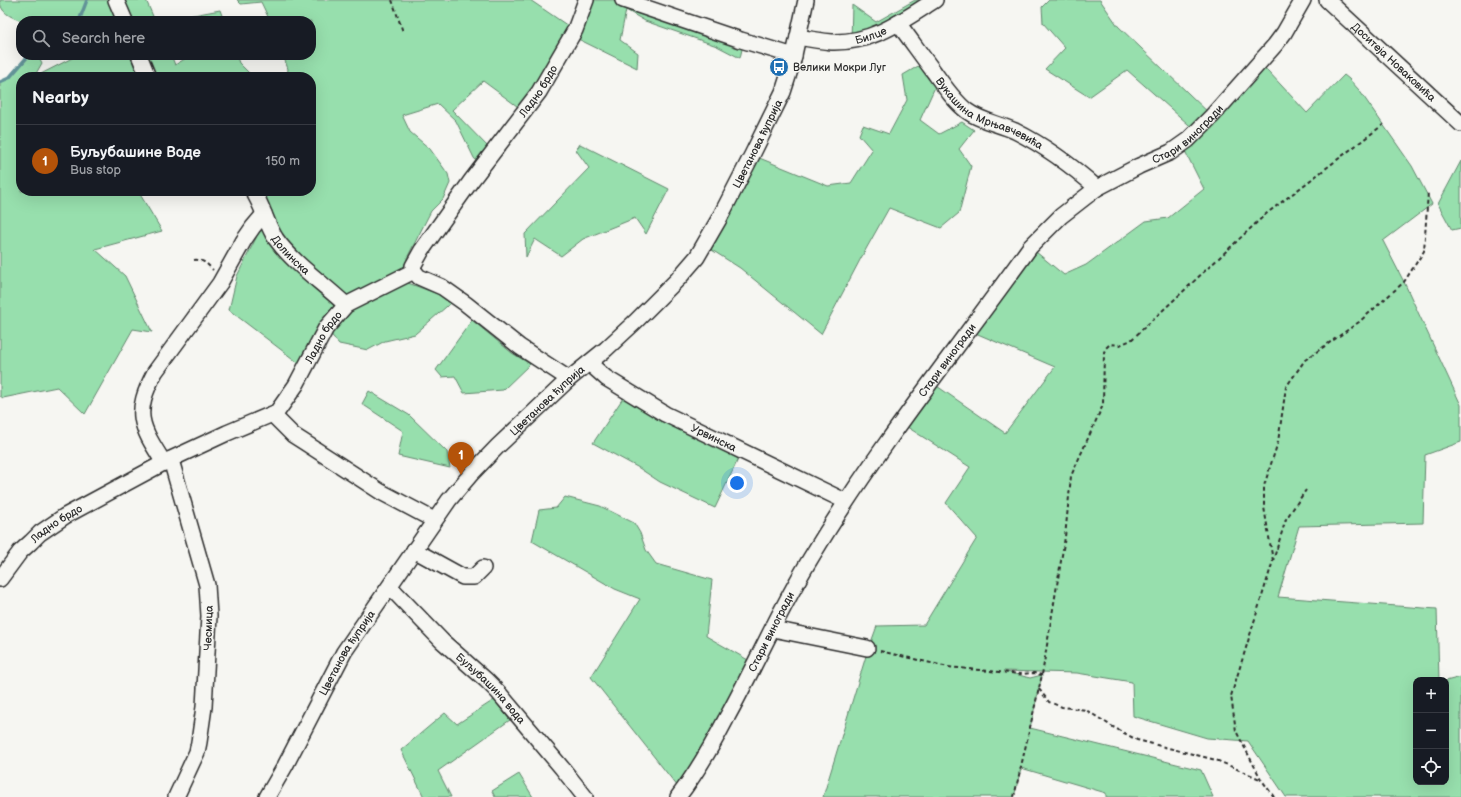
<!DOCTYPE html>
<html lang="en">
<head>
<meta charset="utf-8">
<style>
  :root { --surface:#171b24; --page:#20242c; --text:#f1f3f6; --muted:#9ea1a6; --line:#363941; --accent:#b45309 }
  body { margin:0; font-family:"Balsamiq Sans",sans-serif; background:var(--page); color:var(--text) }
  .controls { position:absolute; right:12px; bottom:12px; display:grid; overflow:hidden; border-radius:8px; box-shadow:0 4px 16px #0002 }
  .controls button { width:36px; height:36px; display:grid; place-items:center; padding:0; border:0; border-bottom:1px solid var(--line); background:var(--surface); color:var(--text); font:20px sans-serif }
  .you { position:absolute; left:737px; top:483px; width:14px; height:14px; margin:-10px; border:3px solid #fff; border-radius:50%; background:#1a73e8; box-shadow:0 0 0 6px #1a73e833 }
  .badge { display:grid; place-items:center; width:26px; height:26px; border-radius:50%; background:var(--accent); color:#fff; font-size:13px; font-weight:700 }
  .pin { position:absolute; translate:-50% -33px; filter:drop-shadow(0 1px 2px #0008) }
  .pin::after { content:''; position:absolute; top:21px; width:14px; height:12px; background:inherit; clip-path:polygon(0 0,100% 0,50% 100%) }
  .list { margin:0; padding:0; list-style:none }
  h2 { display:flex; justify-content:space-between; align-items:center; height:52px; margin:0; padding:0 16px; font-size:17px }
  h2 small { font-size:13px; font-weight:400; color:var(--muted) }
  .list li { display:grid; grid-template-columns:26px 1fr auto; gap:12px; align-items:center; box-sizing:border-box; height:72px; padding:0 16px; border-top:1px solid var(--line) }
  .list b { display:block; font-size:15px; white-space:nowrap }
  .list p { margin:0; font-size:13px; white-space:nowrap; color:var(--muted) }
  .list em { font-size:13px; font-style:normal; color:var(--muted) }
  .icon { flex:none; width:22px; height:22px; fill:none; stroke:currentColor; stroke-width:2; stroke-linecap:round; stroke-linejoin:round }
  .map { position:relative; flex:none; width:1461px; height:797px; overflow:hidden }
  .search { position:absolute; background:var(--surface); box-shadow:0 4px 16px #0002; left:16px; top:16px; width:300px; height:44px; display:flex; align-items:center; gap:10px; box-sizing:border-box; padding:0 14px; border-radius:16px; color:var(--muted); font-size:15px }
  .panel { position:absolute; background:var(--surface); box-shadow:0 4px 16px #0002; left:16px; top:72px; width:300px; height:124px; border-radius:16px }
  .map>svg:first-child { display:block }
</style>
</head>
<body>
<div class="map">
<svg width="1461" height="797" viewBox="0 0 1461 797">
  <rect width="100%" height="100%" fill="#f6f6f2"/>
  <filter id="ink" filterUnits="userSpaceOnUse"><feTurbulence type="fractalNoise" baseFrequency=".025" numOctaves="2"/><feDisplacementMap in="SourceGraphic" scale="8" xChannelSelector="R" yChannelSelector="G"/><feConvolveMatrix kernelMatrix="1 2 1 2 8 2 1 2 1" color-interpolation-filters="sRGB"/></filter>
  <g filter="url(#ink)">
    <path fill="#97dfad" stroke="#61856c" d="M 0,0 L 146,0 L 155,21 L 21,21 C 10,16 0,13 0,0 Z
      M 237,0 L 530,0 L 574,30 L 586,0 L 622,0 L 743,45 L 740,58 L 717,46 L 645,21 L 626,10 L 620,40 L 638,53 L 637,68 L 572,36 L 525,112 L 483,81 L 452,110 L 490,149 L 479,164 L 474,158 L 456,121 L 438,104 L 402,115 L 410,132 L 430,149 L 448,174 L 450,183 L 443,199 L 431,211 L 407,258 L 408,283 L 454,300 L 415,334 L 385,341 L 368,350 L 339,344 L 324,326 L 301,365 L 229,310 L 237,276 L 256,238 L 257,197 L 272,191 L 311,191 L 311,77 L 287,77 L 288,69 L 283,55 L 311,55 L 311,21 L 270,21 L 261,2 L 241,4 Z
      M 915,0 L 935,0 L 851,41 L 852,5 L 876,22 Z
      M 1049,0 L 1100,0 L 1118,26 L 1212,116 L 1259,64 L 1268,71 L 1307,113 L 1344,75 L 1349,79 L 1359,90 L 1412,166 L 1432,204 L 1383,241 L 1404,282 L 1461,405 L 1461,442 L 1425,455 L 1423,523 L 1299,526 L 1278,597 L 1437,609 L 1439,680 L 1416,680 L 1416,782 L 1446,782 L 1446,681 L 1461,677 L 1461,797 L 1286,797 L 1248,741 L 1207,738 L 1133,716 L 1132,682 L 1077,673 L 1003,671 L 1030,678 L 1042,675 L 1030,728 L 1201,770 L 1213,797 L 1106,797 L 1106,793 L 1021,768 L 1014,797 L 823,797 L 866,656 L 877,626 L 924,625 L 977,538 L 946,503 L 970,467 L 901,423 L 931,382 L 1005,433 L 1055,367 L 973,332 L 1030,247 L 1064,275 L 1086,265 L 1146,221 L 1168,218 L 1204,189 L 1182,145 L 1197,132 L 1127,70 L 1089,97 L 1045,69 L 1065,48 L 1043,23 L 1042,7 Z
      M 220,10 L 224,21 L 184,21 L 183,17 Z
      M 29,55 L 38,55 L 42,63 L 34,77 L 21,77 L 21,191 L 138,191 L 162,231 L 95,249 L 125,276 L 152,332 L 133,329 L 85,414 L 57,387 L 3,398 L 0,396 L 0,82 L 9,78 Z
      M 78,55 L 171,55 L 175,65 L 191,55 L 236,55 L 239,63 L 253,77 L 35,77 Z
      M 920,65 L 935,87 L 920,120 L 939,134 L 962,122 L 974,130 L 959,149 L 971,166 L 959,213 L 941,228 L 889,208 L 861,258 L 821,334 L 740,268 L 704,245 L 752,155 L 828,186 L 851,183 L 872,150 L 859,135 L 863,125 L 889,134 L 907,100 L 903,75 Z
      M 580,144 L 669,189 L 646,234 L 635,218 L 583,239 L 561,256 L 535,239 L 526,257 L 525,234 L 589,168 L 576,150 Z
      M 1461,161 L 1461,228 L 1452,230 L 1438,204 Z
      M 472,320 L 512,353 L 530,364 L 503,390 L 464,393 L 455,376 L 442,377 L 436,370 Z
      M 369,391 L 409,415 L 447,452 L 450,468 L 398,456 L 403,431 L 362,404 Z
      M 627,392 L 742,451 L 715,508 L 660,482 L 639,468 L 593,443 Z
      M 565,497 L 600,506 L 634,523 L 640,533 L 646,550 L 656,564 L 712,580 L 706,636 L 755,664 L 682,792 L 591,677 L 640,599 L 615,589 L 532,541 L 539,510 L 556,508 Z
      M 494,700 L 510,720 L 438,771 L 451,797 L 424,797 L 401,750 L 445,713 L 457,724 Z
      M 519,774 L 533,797 L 495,797 L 492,791 Z"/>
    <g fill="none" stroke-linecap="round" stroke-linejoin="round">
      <path stroke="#629398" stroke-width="3.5" d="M 79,21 L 87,0
        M 0,82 L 9,78 L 29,55"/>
      <defs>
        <g id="minor">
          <path d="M 116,0 L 125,21"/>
          <path d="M 623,0 L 741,40 L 794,56"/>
          <path id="s1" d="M 1327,0 L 1461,124"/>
          <path id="s2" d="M 898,23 C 910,39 922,56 934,72 C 944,86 954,101 967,111 C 980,121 1000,124 1015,131 C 1045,146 1071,165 1097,188"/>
          <path id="s3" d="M 798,37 C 809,39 821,41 832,42 C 873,43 902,21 935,0"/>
          <path d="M 139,55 L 148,77"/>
          <path id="s4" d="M 253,191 C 263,206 266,224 276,239 C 293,263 324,284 346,305"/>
          <path d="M 414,271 L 419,277 L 442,287 L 466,304 L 520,347 L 569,379"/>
          <path id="s5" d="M 589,363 L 606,378 L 665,414 L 845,501"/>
          <path d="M 273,415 L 293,435 L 304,442 L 381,492 L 434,520"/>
          <path d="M 169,460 L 173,467 L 207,585 L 209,616 L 204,707 L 199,742 L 197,752 L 176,797"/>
          <path d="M 164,463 C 140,425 133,414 155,372 L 220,283 L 244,240 L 253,227 L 264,214"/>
          <path d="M 414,550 L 463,577 L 474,577 L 483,568"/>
          <path id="s6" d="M 0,579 L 20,552 L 31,542 L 40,533 L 65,516 L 169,460 L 227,433 L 277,412 L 296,385 L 326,328 L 346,305 L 414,271 L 413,266 L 422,250 L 471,181 L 539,92 L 575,30 L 586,0"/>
          <path id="s7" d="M 390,587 L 442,641 L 486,680 L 498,692 L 562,768 L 585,797"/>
          <path d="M 773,629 L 867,648"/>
          <path id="s8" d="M 267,797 L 285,766 L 344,652 L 449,500 L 472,473 L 498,446 L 569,379 L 606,349 L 635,322 L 678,279 L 697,257 L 719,219 L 752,155 L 783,92 L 792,64 L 806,0"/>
          <path id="s9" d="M 678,797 C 697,772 712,746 726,719 C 756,665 780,608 812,556 C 877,448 957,349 1030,247 L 1061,216 L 1097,188 L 1139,166 L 1171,152 L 1188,140 L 1212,116 L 1275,45 L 1284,33 L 1303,0"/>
        </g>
      </defs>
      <use href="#minor" stroke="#2b2b2b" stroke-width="18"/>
      <path stroke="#2b2b2b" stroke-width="2" stroke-dasharray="4 3" stroke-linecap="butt" d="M 392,0 L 403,32
        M 194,260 C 203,259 207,264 213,270
        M 1273,561 L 1264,507 L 1264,486 L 1278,442 L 1286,387 L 1305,360 L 1359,322 L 1404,282 L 1424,251 L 1428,192
        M 880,651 L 948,667 L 1020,674 L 1034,673 L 1042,675
        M 1039,689 L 1049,702 L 1062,707 L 1086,710 L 1113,727 L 1137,740 L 1216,760 L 1260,779
        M 1014,797 L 1042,675 L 1065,537 L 1071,476 L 1103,405 L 1104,352 L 1106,348 L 1110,344 L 1120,345 L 1131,340 L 1266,214 L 1384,124
        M 1274,797 L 1261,779 L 1236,731 L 1231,696 L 1286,519 L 1306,490"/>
      <use href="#minor" stroke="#f6f6f2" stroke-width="15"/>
    </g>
  </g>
  <defs>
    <symbol id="bus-disc" viewBox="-11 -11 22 22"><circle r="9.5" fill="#1f6fb2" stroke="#f6f6f2"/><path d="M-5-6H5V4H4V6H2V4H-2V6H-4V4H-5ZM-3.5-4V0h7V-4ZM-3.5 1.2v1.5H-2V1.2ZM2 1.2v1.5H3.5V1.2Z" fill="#fff"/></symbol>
  </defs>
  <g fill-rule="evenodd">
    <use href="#bus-disc" x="768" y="56" width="22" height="22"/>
  </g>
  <g text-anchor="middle" stroke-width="3" stroke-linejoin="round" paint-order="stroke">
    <g font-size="11" fill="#2b2b2b" stroke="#f6f6f2">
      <text dy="4" stroke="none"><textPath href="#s3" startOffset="74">Билце</textPath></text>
      <text dy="4" stroke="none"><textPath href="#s1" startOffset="91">Доситеја Новаковића</textPath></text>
      <text dy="4" stroke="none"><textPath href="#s6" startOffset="752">Ладно брдо</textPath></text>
      <text dy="4" stroke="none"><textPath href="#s2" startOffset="132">Вукашина Мрњавчевића</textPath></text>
      <text dy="4" stroke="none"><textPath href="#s9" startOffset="850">Стари виногради</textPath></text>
      <text dy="4" stroke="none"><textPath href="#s8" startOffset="825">Цветанова ћуприја</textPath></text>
      <text dy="4" stroke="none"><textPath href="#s4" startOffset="75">Долинска</textPath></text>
      <text dy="4" stroke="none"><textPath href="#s6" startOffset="416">Ладно брдо</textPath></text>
      <text dy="4" stroke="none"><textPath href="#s9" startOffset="514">Стари виногради</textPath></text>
      <text dy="4" stroke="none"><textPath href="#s8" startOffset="489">Цветанова ћуприја</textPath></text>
      <text dy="4" stroke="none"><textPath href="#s5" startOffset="146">Урвинска</textPath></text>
      <text dy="4" stroke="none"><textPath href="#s6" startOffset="80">Ладно брдо</textPath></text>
      <text transform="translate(208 628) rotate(-88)" y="4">Чесмица</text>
      <text dy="4" stroke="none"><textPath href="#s9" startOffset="190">Стари виногради</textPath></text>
      <text dy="4" stroke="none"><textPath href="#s8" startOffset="165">Цветанова ћуприја</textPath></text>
      <text dy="4" stroke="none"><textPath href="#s7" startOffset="143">Буљубашина вода</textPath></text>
    </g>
    <g font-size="11" fill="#2b2b2b" stroke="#f6f6f2" text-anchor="start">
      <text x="793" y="71">Велики Мокри Луг</text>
    </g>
  </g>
</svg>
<div class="controls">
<button>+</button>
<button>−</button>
<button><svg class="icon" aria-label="locate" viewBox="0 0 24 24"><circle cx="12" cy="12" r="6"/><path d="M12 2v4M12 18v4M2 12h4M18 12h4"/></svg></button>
</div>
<div class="you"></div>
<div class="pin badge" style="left:461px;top:475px">1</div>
<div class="search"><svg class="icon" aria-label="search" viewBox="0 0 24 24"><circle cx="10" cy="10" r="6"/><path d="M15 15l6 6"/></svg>Search here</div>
<section class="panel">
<h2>Nearby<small></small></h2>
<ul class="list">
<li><span class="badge">1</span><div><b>Буљубашине Воде</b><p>Bus stop</p></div><em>150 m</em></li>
</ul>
</section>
</div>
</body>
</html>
